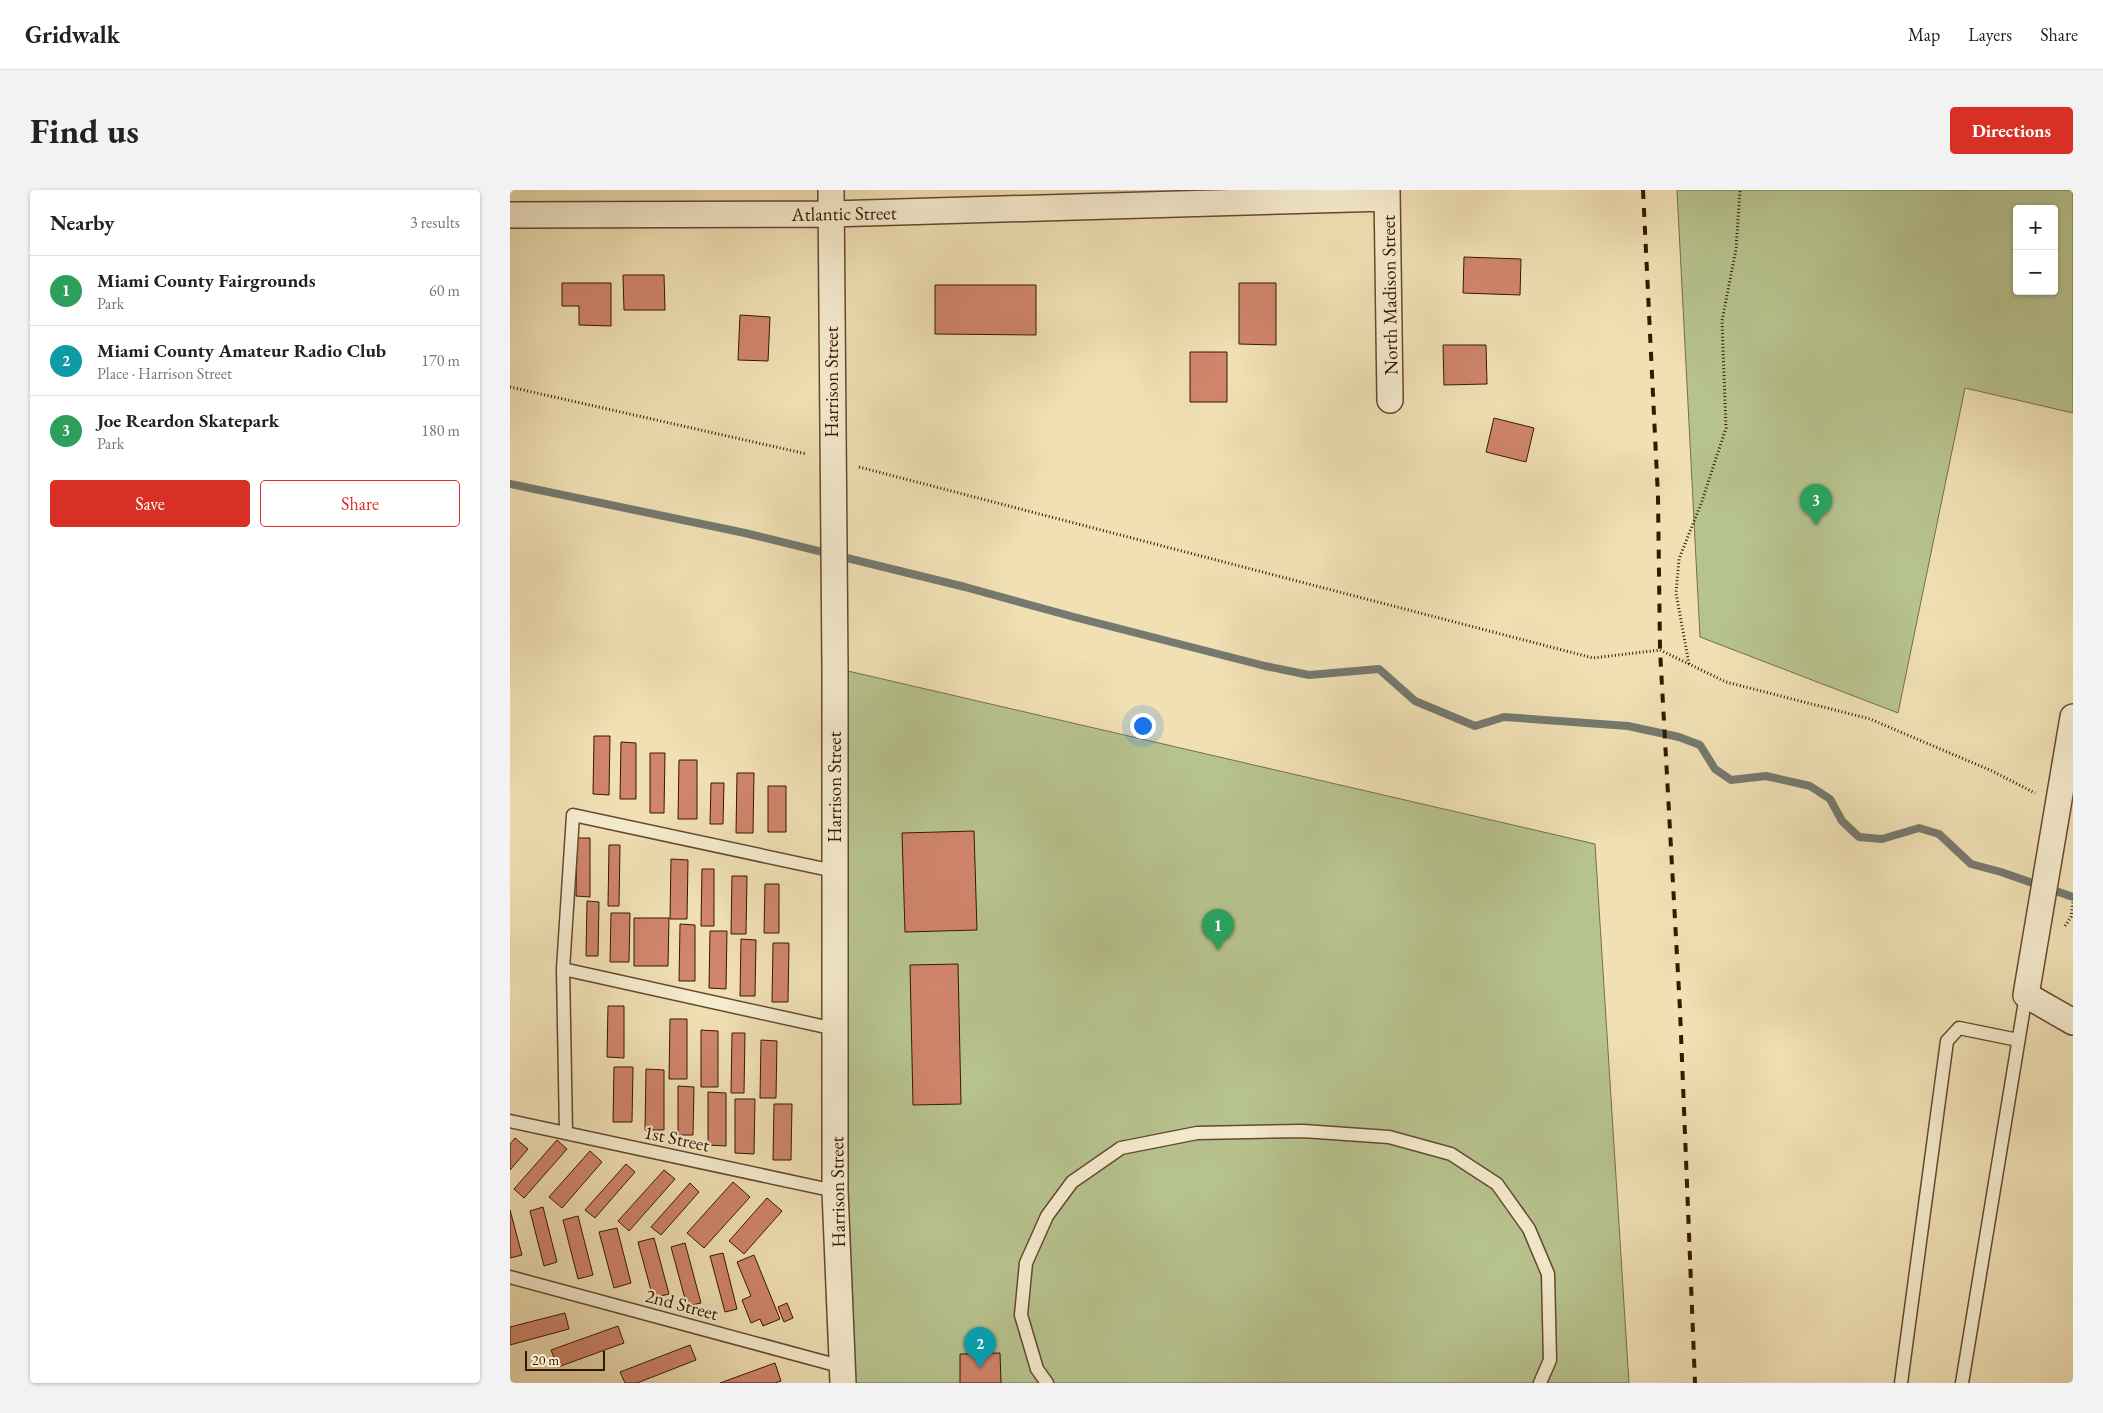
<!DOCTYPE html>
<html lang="en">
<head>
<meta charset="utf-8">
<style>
  :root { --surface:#fff; --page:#f2f2f2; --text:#222; --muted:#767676; --line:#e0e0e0; --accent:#d93025 }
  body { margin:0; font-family:"EB Garamond",serif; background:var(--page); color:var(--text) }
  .controls { position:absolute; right:15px; top:15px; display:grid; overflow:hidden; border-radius:5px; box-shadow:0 1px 4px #0004 }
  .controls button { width:45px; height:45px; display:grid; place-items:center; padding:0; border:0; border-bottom:1px solid var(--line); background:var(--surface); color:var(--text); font:25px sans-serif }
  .scale { position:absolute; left:15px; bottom:12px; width:80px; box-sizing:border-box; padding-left:5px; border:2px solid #351801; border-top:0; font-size:14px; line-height:18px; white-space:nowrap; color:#351801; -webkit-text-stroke:4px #f5ebce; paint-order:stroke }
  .you { position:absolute; left:632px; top:535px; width:18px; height:18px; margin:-12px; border:4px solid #fff; border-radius:50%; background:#1a73e8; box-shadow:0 0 0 8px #1a73e833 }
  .badge { display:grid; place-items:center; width:32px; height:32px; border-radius:50%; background:var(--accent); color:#fff; font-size:16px; font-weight:700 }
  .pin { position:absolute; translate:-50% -41px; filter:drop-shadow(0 1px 2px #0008) }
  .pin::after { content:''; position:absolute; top:26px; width:18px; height:15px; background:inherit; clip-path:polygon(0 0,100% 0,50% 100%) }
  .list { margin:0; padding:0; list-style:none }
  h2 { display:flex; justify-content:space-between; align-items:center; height:65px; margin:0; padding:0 20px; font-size:21px }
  h2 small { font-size:16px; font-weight:400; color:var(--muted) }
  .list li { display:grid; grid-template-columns:32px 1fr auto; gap:15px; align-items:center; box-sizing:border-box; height:70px; padding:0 20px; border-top:1px solid var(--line) }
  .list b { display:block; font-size:19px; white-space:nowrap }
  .list p { margin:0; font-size:16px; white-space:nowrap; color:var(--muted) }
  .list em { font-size:16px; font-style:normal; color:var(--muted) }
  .actions { display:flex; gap:10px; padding:15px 20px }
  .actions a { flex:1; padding:11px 0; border:1px solid var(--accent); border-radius:5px; text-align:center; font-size:18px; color:var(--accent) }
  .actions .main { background:var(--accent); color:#fff }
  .map { position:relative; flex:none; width:1563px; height:1193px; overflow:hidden; border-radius:5px }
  header { display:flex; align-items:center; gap:30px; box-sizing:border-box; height:70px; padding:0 25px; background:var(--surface); border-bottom:1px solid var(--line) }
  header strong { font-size:24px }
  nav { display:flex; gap:28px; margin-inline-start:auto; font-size:18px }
  .intro { display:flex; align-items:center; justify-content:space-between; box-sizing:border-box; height:120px; padding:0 30px }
  h1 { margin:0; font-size:35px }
  .button { padding:12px 22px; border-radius:5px; background:var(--accent); color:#fff; font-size:18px; font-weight:700 }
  main { display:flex; gap:30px; padding:0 30px }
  aside { flex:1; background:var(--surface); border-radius:5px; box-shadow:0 1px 4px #0004 }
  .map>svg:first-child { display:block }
</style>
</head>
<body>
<header>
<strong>Gridwalk</strong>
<nav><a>Map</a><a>Layers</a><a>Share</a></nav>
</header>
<div class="intro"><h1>Find us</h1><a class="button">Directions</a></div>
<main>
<aside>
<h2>Nearby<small>3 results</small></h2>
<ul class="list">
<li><span class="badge" style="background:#2e9e5b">1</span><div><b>Miami County Fairgrounds</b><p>Park</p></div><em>60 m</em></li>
<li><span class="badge" style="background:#0f9aa8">2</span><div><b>Miami County Amateur Radio Club</b><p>Place · Harrison Street</p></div><em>170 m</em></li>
<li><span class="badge" style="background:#2e9e5b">3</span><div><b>Joe Reardon Skatepark</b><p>Park</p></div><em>180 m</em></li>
</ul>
<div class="actions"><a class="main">Save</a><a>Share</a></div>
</aside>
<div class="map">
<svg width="1563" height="1193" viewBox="0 0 1563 1193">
  <rect width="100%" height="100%" fill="#f0e0b4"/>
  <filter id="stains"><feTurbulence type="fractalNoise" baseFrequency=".004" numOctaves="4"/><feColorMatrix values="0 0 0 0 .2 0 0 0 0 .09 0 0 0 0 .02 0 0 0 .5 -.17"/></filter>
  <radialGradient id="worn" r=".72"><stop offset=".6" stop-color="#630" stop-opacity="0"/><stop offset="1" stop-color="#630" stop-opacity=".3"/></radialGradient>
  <path fill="#b7c38f" stroke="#766e48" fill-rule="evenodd" d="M 1167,0 L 1563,0 L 1563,223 L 1455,198 L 1388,523 L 1190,447 ZM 1507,19 L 1544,19 L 1544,101 L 1507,101 Z
    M 325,478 L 1085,654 L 1119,1193 L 333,1193 Z"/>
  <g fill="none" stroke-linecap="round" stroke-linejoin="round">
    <path stroke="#75796f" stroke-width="8" d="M 0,294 L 235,343 L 455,397 L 564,427 L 755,476 L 799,485 L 869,479 L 905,511 L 965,536 L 994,527 L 1118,536 L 1169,547 L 1190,555 L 1205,579 L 1221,590 L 1256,586 L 1300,596 L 1320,609 L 1332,631 L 1349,647 L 1372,649 L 1409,638 L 1429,644 L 1461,674 L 1491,682 L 1563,707"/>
  </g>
  <path fill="#d0856c" stroke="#351801" d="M 954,67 L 1011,69 L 1010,105 L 953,103 Z
    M 113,85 L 154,85 L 155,120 L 114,120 Z
    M 52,93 L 101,93 L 101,136 L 69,135 L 69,116 L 52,116 Z
    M 729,93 L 766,93 L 766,155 L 729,154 Z
    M 425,95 L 526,95 L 526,145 L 425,144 Z
    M 230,125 L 260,127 L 258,171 L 228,170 Z
    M 933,155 L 976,155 L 977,194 L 934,195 Z
    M 680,162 L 717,162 L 717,212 L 680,212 Z
    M 984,228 L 1024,238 L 1016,272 L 976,262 Z
    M 84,546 L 100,546 L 99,605 L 83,604 Z
    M 111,552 L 126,553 L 126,609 L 110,609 Z
    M 140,563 L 155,563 L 154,623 L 140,623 Z
    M 169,570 L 187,570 L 187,629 L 168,629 Z
    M 227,583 L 244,583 L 243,643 L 226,643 Z
    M 201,593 L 214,593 L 213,634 L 200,634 Z
    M 258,596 L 276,596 L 276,642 L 258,642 Z
    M 464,641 L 467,740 L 395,742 L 392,643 Z
    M 67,648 L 80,648 L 80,707 L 66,706 Z
    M 99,655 L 110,655 L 109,716 L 98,716 Z
    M 161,669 L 178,670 L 177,729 L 160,729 Z
    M 192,679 L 204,679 L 204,736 L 191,736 Z
    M 222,686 L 237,686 L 236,744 L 221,744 Z
    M 255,694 L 269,694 L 269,743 L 254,743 Z
    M 77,711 L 89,712 L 88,766 L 76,766 Z
    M 101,723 L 120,723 L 119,772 L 100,772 Z
    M 124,728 L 159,728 L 158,776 L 124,776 Z
    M 170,734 L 185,735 L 185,791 L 169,791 Z
    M 200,741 L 217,741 L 216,799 L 199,798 Z
    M 231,749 L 246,750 L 245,806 L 230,806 Z
    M 263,753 L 279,753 L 278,812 L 262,812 Z
    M 448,774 L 451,914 L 403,915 L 400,775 Z
    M 98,816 L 114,816 L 114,868 L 97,867 Z
    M 160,829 L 177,829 L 177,889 L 159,889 Z
    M 191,840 L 208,841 L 208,897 L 191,897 Z
    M 222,843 L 235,843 L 234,903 L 221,903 Z
    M 251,850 L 267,851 L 266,908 L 250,908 Z
    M 104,877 L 123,877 L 122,932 L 103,932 Z
    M 136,879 L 154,880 L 154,940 L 135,940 Z
    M 168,896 L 184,897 L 183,945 L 168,945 Z
    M 198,902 L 216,903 L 216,956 L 198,955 Z
    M 225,909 L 245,909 L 244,964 L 225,963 Z
    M 264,914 L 282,914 L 281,970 L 263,970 Z
    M 5,948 L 18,959 L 0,980 L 0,954 Z
    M 47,950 L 57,959 L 14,1008 L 4,999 Z
    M 80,961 L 92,972 L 52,1018 L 39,1007 Z
    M 116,974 L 125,982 L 85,1028 L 75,1020 Z
    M 154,980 L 165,989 L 119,1041 L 108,1031 Z
    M 223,992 L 240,1007 L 194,1058 L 177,1043 Z
    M 180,993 L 189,1002 L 151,1045 L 141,1037 Z
    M 257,1008 L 272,1021 L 234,1064 L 219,1051 Z
    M 33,1017 L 47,1072 L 34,1076 L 20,1021 Z
    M 0,1020 L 12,1065 L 0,1068 Z
    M 68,1026 L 83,1085 L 68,1089 L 53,1030 Z
    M 107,1038 L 121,1093 L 104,1098 L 89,1042 Z
    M 144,1048 L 159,1104 L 143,1108 L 128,1052 Z
    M 175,1053 L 191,1113 L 177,1116 L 161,1057 Z
    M 213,1063 L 227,1119 L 215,1122 L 200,1066 Z
    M 244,1065 L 270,1129 L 253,1136 L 250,1129 L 241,1133 L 232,1110 L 241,1106 L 227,1072 Z
    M 277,1113 L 283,1128 L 274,1132 L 268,1117 Z
    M 55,1123 L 59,1139 L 0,1155 L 0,1137 Z
    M 108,1136 L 114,1153 L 48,1177 L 41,1160 Z
    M 180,1155 L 186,1170 L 127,1193 L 115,1193 L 110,1182 Z
    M 490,1163 L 491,1193 L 450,1193 L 450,1164 Z
    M 265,1173 L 271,1191 L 265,1193 L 210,1193 Z"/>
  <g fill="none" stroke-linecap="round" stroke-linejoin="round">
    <defs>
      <path id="service" d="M 53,779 L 325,839
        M 0,931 L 325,1001
        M 56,943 L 53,779 L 63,625 L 324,681
        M 0,1087 L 333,1177
        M 537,1193 L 527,1179 L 511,1125 L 516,1073 L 537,1026 L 562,992 L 611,958 L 687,943 L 793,941 L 879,947 L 941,964 L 987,994 L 1019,1039 L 1038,1084 L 1040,1170 L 1030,1193
        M 1391,1193 L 1437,851 L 1449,838 L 1508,850
        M 1452,1193 L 1516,805"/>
      <path id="minor" d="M 321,0 L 325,478 L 325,1001 L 333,1193
        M 877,0 L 880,210
        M 0,25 L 321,24 L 877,8
        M 1563,527 L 1516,805 L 1563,832"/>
    </defs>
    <use href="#service" stroke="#644a2e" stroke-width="15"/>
    <use href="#minor" stroke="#644a2e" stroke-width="28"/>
    <path stroke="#351801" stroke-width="3" stroke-dasharray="1 2.5" stroke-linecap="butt" d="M 0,197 L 297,264
      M 349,277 L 1083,468 L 1150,460 L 1216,492 L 1360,529 L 1482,581 L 1525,603
      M 1179,474 L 1166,403 L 1169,369 L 1192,311 L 1216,238 L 1212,131 L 1226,59 L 1230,0
      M 1555,736 L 1561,727 L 1563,712"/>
    <use href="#service" stroke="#f5ebce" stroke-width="12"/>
    <use href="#minor" stroke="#f5ebce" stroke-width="25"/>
    <path stroke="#351801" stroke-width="4" stroke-dasharray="9 9" stroke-linecap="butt" d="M 1133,0 L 1148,307 L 1150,460 L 1170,820 L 1185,1193"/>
  </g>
  <g text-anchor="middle" stroke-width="4" stroke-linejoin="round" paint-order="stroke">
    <g font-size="19" fill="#351801" stroke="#f5ebce">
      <text transform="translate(334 23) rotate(-1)" y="7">Atlantic Street</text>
      <text transform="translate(879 105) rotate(-91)" y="7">North Madison Street</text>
      <text transform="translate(321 192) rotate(-90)" y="7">Harrison Street</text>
      <text transform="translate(324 597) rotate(-90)" y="7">Harrison Street</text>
      <text transform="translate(167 948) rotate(12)" y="7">1st Street</text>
      <text transform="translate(327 1002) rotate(-91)" y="7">Harrison Street</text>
      <text transform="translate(172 1114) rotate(15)" y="7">2nd Street</text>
    </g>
  </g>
  <rect width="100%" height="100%" filter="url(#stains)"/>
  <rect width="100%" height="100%" fill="url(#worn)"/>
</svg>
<div class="controls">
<button>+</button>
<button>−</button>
</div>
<div class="scale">20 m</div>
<div class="you"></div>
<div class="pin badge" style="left:708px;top:760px;background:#2e9e5b">1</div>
<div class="pin badge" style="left:470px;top:1178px;background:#0f9aa8">2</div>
<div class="pin badge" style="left:1306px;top:335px;background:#2e9e5b">3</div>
</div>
</main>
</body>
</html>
